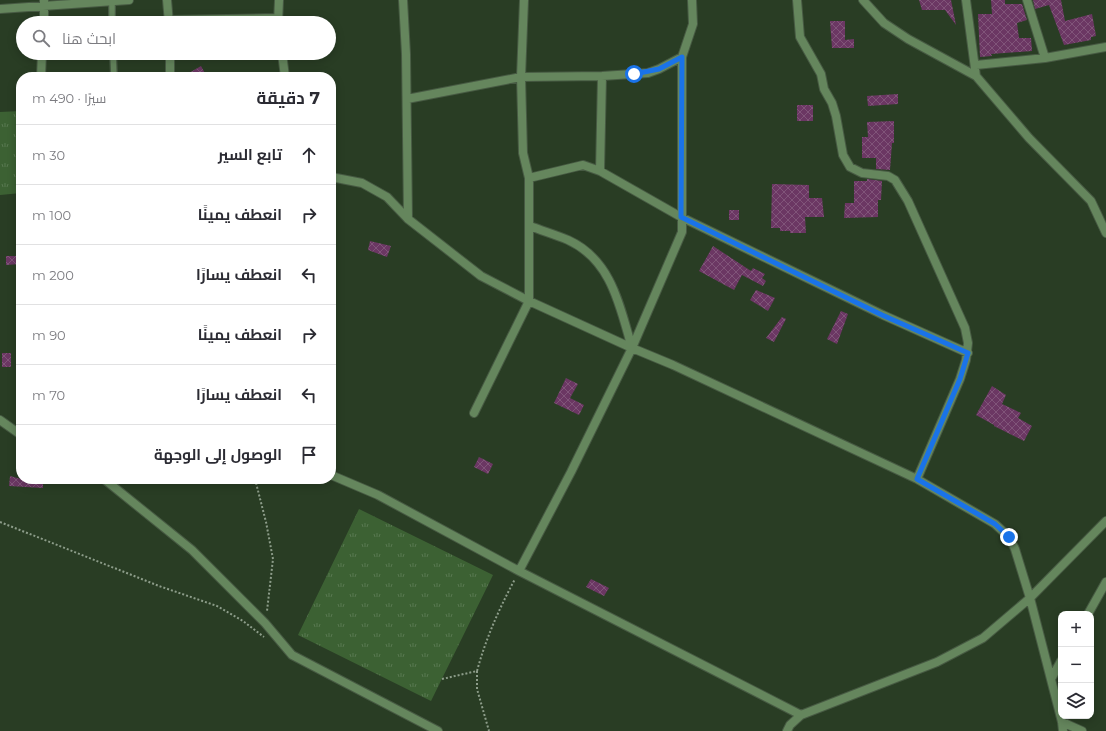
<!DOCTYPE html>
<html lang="ar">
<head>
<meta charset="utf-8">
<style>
  :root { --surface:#fff; --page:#f7f7f7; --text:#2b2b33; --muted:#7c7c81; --line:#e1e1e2 }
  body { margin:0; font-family:Montserrat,Cairo,sans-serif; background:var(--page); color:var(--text); direction:rtl }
  .controls { position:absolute; right:12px; bottom:12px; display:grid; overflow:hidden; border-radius:8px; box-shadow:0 2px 10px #0003 }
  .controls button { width:36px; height:36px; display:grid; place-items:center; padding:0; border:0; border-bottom:1px solid var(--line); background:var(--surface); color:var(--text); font:20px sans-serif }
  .stop { position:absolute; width:12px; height:12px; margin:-9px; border:3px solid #1a73e8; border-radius:50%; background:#fff }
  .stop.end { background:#1a73e8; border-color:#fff; box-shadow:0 1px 4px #0008 }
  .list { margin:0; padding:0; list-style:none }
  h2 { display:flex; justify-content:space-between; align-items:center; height:52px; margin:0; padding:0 16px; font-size:17px }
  h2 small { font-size:13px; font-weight:400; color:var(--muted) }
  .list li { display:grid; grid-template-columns:26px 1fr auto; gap:12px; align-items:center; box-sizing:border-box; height:60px; padding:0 16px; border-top:1px solid var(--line) }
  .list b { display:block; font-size:15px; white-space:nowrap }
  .list em { font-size:13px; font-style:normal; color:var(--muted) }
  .icon { flex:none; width:22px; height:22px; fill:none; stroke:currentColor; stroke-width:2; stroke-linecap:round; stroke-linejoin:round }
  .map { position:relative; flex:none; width:1106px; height:731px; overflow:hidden; direction:ltr }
  .search { position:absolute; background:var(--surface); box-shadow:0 2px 10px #0003; left:16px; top:16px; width:320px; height:44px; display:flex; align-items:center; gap:10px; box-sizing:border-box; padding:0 14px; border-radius:22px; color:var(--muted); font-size:15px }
  .panel { position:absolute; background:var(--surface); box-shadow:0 2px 10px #0003; left:16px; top:72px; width:320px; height:412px; border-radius:16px; direction:rtl }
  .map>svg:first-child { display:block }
</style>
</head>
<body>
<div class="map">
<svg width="1106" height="731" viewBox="0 0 1106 731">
  <defs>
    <pattern id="grass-tufts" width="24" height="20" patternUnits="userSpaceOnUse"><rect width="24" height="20" fill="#3c6133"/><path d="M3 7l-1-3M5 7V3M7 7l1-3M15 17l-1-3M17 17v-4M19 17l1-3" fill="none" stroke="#587850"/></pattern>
    <pattern id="building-cross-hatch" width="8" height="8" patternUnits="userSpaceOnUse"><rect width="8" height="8" fill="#6b3763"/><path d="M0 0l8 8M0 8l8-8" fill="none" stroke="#805479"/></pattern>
  </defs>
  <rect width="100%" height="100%" fill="#293d24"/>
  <path fill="url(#grass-tufts)" d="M 21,111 L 21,193 L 0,195 L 0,112 Z
    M 359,509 L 493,575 L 431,701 L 298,635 Z"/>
  <path fill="url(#building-cross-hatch)" d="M 919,0 L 951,0 L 956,25 L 945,10 L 922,10 Z
    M 991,0 L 1005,0 L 1005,4 L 1022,4 L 1027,20 L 1017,23 L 1019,38 L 1031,38 L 1032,51 L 991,54 L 992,56 L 980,57 L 978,14 L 992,14 Z
    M 1033,0 L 1061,0 L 1065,21 L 1092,14 L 1096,36 L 1091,37 L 1091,40 L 1064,45 L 1049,5 L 1035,9 Z
    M 830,21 L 845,21 L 845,40 L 854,39 L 854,48 L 832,48 Z
    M 201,66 L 207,77 L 182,77 Z
    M 898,94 L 898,104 L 868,106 L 867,96 Z
    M 797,105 L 813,105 L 813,121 L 797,121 Z
    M 894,121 L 894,143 L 892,143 L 890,170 L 876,169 L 876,158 L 862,158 L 862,137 L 868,137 L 867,122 Z
    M 867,179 L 882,181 L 881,200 L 878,200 L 878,217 L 844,218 L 845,203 L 854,203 L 854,181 L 867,181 Z
    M 772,184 L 809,185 L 809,198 L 822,198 L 824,217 L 805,217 L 806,233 L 790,233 L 790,231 L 780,231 L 780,228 L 771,228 Z
    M 729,210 L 739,210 L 739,220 L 729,220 Z
    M 370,241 L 391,246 L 387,257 L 368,250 Z
    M 713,246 L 751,271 L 753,268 L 765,274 L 762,278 L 766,281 L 763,286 L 742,275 L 734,290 L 699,271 Z
    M 6,256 L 21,256 L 21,264 L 6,265 Z
    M 756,290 L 775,298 L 768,311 L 750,300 Z
    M 841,311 L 848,314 L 837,344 L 827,339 Z
    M 782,317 L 786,319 L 774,342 L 766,338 Z
    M 2,353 L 11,353 L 11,367 L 2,367 Z
    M 566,378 L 578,384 L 570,398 L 584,405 L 579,415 L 554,403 Z
    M 992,386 L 1006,395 L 1002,404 L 1021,413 L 1018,418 L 1032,426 L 1024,441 L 994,426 L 994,425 L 976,415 Z
    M 479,457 L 493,464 L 488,474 L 474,467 Z
    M 10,476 L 21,479 L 43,479 L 43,488 L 9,486 Z
    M 591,579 L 609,588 L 604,596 L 586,587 Z"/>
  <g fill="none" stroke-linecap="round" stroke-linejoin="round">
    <defs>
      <path id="service" d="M 112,0 L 112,23
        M 113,53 L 114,77"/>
      <path id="minor" d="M 167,0 L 169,23
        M 403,0 L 406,54 L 408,219
        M 797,0 L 800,37 L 821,74 L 824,89 L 832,103 L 836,116 L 843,155 L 850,167 L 862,173 L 888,176 L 895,180 L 908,201 L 965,328 L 968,343 L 966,360 L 960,379 L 917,479
        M 863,0 L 884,23 L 908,39 L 976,76
        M 966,0 L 976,76 L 1029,138 L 1091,201 L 1106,233
        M 1027,0 L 1045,58
        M 0,9 L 129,0
        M 169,20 L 277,18
        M 44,23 L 44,0
        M 278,23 L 279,0
        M 170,53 L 170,77
        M 282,53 L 285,77
        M 976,65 L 1045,58 L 1106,47
        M 41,77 L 42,53
        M 407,99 L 521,77 L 602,76 L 648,73 L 659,69 L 682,57
        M 600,171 L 602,76
        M 331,177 L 362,183 L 387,197 L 408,219 L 481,276 L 529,301 L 632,348 L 673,365 L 917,479 L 995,524 L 1009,537 L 1015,549 L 1030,598 L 1062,722 L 1063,731
        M 529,178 L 583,165 L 600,171 L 681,217 L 883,315 L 968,353
        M 530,226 C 543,231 556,235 568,240 C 612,260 620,307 632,348
        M 474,413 L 529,301 L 529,178 L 523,153 L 521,77 L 524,0
        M 331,475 L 378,495 L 519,571 L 801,715
        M 519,571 L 571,472 L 632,348 L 682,232 L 682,57 L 693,24 L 692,0
        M 1088,614 L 1106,582
        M 1051,679 L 1061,661
        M 1062,722 L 1082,731
        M 787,731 L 790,725 L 801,715 L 937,662 L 983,638 L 1030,598 L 1106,521"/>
      <path id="tertiary" d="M 0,420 L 21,435
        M 104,479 L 192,550 L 265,623 L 292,655 L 438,731"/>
    </defs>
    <use href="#service" stroke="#475a43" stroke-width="8"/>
    <use href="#minor" stroke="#475a43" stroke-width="10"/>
    <use href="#tertiary" stroke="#475a43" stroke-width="10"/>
    <path stroke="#8d9d8a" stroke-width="2" stroke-dasharray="2 2" stroke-linecap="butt" d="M 255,479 L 266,522 L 273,559 L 267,611
      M 0,522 L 159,586 L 217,606 L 243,621 L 264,637
      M 477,671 L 477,689 L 489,731
      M 442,679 L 477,671 C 486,638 499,609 515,579"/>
    <use href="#service" stroke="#65865d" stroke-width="5.5"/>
    <use href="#minor" stroke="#65865d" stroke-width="8"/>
    <use href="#tertiary" stroke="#65865d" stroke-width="8"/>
  </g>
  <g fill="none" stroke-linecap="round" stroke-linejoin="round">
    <path stroke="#1a73e8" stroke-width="5" d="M 634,74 L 659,69 L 682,57 L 681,217 L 882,315 L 968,353 L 960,379 L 917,479 L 995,524 L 1009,537"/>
  </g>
</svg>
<div class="controls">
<button>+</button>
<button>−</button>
<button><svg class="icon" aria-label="layers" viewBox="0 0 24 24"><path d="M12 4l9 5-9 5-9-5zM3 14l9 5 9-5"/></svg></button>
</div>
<div class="stop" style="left:634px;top:74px"></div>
<div class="stop end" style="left:1009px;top:537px"></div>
<div class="search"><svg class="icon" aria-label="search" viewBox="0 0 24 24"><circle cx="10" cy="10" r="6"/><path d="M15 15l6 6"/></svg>ابحث هنا</div>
<section class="panel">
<h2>7 دقيقة<small>سيرًا · 490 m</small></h2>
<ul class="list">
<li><svg class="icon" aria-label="ahead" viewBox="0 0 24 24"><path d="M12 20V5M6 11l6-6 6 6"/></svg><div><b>تابع السير</b></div><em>30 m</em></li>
<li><svg class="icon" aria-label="right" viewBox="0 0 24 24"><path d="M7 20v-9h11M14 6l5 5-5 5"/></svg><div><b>انعطف يمينًا</b></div><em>100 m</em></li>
<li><svg class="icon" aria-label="left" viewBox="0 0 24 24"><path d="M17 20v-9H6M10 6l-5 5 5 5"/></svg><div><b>انعطف يسارًا</b></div><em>200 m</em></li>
<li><svg class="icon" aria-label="right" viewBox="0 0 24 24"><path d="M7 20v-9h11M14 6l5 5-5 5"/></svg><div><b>انعطف يمينًا</b></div><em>90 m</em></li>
<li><svg class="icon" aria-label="left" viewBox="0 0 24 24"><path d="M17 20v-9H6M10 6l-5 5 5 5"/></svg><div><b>انعطف يسارًا</b></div><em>70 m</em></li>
<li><svg class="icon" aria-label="arrive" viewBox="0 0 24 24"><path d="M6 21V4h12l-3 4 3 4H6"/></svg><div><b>الوصول إلى الوجهة</b></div></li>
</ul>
</section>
</div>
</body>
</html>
